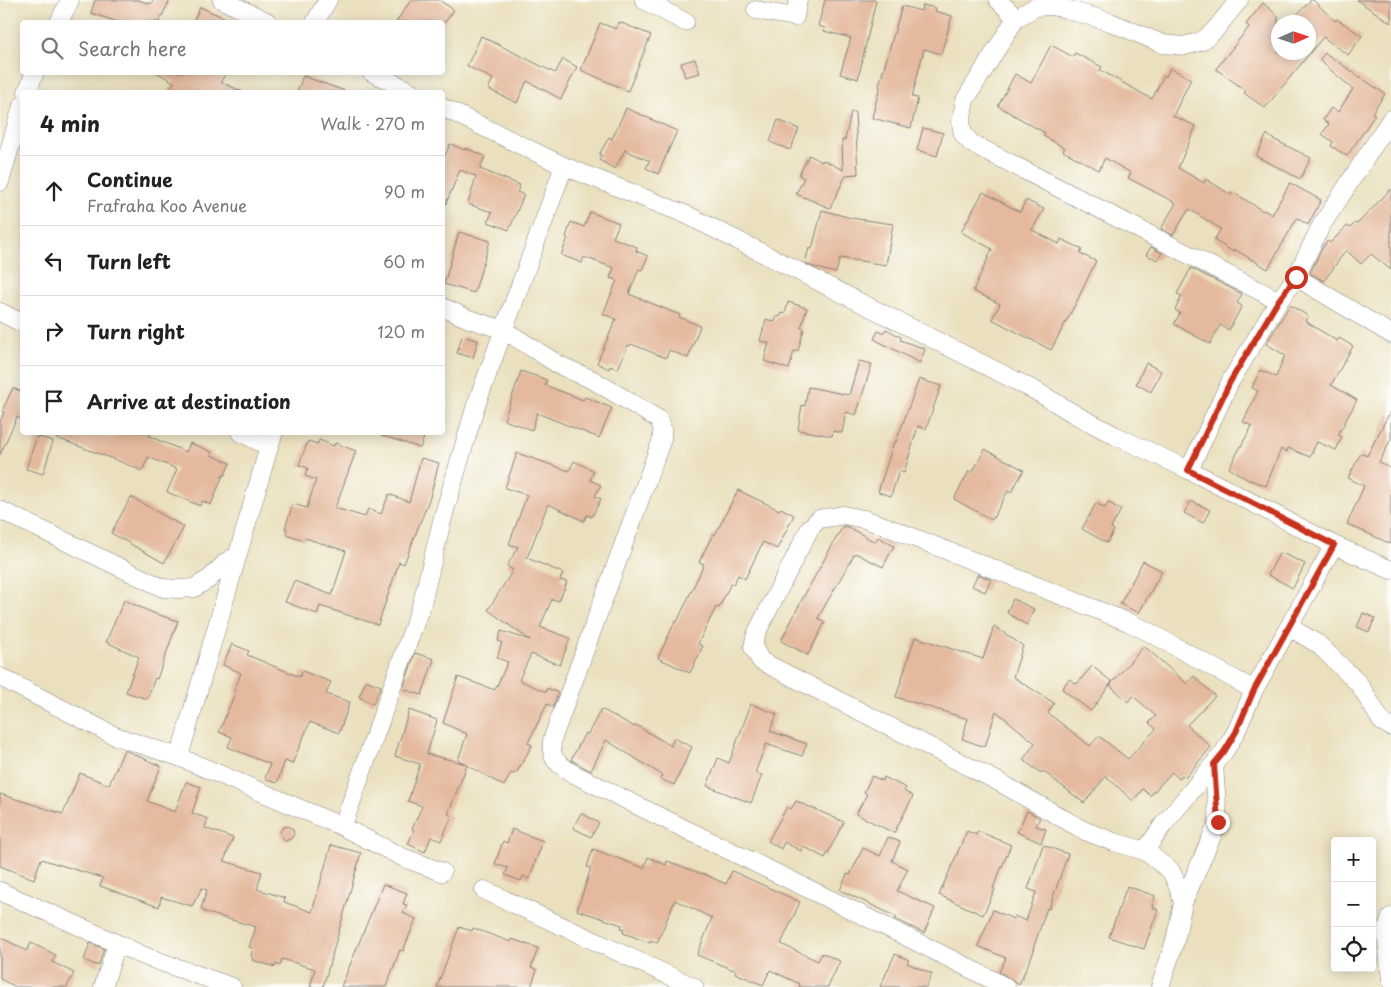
<!DOCTYPE html>
<html lang="en">
<head>
<meta charset="utf-8">
<style>
  :root { --surface:#fff; --page:#f6f6f6; --text:#222; --muted:#767676; --line:#e0e0e0 }
  body { margin:0; font-family:"Playpen Sans",sans-serif; background:var(--page); color:var(--text) }
  .controls { position:absolute; right:15px; bottom:15px; display:grid; overflow:hidden; border-radius:5px; box-shadow:0 2px 12px #0003 }
  .controls button { width:45px; height:45px; display:grid; place-items:center; padding:0; border:0; border-bottom:1px solid var(--line); background:var(--surface); color:var(--text); font:25px sans-serif }
  .compass { position:absolute; left:1271px; top:15px; width:45px; height:45px; border-radius:50%; background:var(--surface); box-shadow:0 2px 12px #0003; rotate:87deg }
  .stop { position:absolute; width:15px; height:15px; margin:-11px; border:4px solid #c8321e; border-radius:50%; background:#fff }
  .stop.end { background:#c8321e; border-color:#fff; box-shadow:0 1px 5px #0008 }
  .list { margin:0; padding:0; list-style:none }
  h2 { display:flex; justify-content:space-between; align-items:center; height:65px; margin:0; padding:0 20px; font-size:21px }
  h2 small { font-size:16px; font-weight:400; color:var(--muted) }
  .list li { display:grid; grid-template-columns:32px 1fr auto; gap:15px; align-items:center; box-sizing:border-box; height:70px; padding:0 20px; border-top:1px solid var(--line) }
  .list b { display:block; font-size:19px; white-space:nowrap }
  .list p { margin:0; font-size:16px; white-space:nowrap; color:var(--muted) }
  .list em { font-size:16px; font-style:normal; color:var(--muted) }
  .icon { flex:none; width:28px; height:28px; fill:none; stroke:currentColor; stroke-width:2; stroke-linecap:round; stroke-linejoin:round }
  .map { position:relative; flex:none; width:1391px; height:987px; overflow:hidden }
  .search { position:absolute; background:var(--surface); box-shadow:0 2px 12px #0003; left:20px; top:20px; width:425px; height:55px; display:flex; align-items:center; gap:12px; box-sizing:border-box; padding:0 18px; border-radius:5px; color:var(--muted); font-size:19px }
  .panel { position:absolute; background:var(--surface); box-shadow:0 2px 12px #0003; left:20px; top:90px; width:425px; height:345px; border-radius:5px }
  .map>svg:first-child { display:block }
</style>
</head>
<body>
<div class="map">
<svg width="1391" height="987" viewBox="0 0 1391 987">
  <rect width="100%" height="100%" fill="#fdfcf7"/>
  <filter id="ink" filterUnits="userSpaceOnUse"><feTurbulence type="fractalNoise" baseFrequency=".02" numOctaves="2"/><feDisplacementMap in="SourceGraphic" scale="10" xChannelSelector="R" yChannelSelector="G"/><feConvolveMatrix kernelMatrix="1 2 1 2 8 2 1 2 1" color-interpolation-filters="sRGB"/></filter>
  <filter id="wash" filterUnits="userSpaceOnUse"><feTurbulence type="fractalNoise" baseFrequency=".0096" numOctaves="4" result="noise"/><feDisplacementMap in="SourceGraphic" scale="20" xChannelSelector="R" yChannelSelector="G"/><feGaussianBlur stdDeviation="1.12" result="paint"/><feColorMatrix in="noise" values="0 0 0 0 0 0 0 0 0 0 0 0 0 0 0 0 0 1.4 0 .05"/><feComposite in="paint" operator="in"/></filter>
  <g filter="url(#wash)">
    <rect width="100%" height="100%" fill="#eae0be"/>
    <g id="blocks">
      <path fill="#e4b99d" d="M 95,0 L 138,0 L 151,4 L 153,0 L 170,0 L 159,22 L 118,22 L 91,13 Z
        M 411,0 L 439,0 L 454,10 L 445,22 L 396,22 Z
        M 825,0 L 876,0 L 858,79 L 840,74 L 851,38 L 824,31 L 825,28 L 818,26 Z
        M 1311,0 L 1313,0 L 1335,21 L 1337,19 L 1362,36 L 1348,55 L 1323,37 L 1265,108 L 1244,93 L 1246,91 L 1216,69 L 1249,27 L 1246,24 L 1263,3 L 1278,16 L 1278,52 L 1308,52 L 1308,22 L 1290,22 Z
        M 1357,0 L 1391,0 L 1391,23 Z
        M 923,5 L 936,8 L 935,11 L 952,16 L 941,54 L 924,49 L 912,97 L 918,98 L 911,128 L 872,118 L 880,86 L 879,85 L 902,6 L 921,11 Z
        M 200,7 L 234,22 L 193,22 Z
        M 619,22 L 651,35 L 628,91 L 581,70 L 600,23 L 616,29 Z
        M 481,36 L 555,73 L 563,59 L 577,67 L 561,99 L 527,81 L 517,103 L 488,89 L 493,79 L 467,66 Z
        M 1051,45 L 1073,57 L 1075,53 L 1102,67 L 1100,70 L 1152,99 L 1164,75 L 1166,77 L 1170,68 L 1191,79 L 1173,116 L 1196,126 L 1178,168 L 1204,183 L 1206,179 L 1231,195 L 1233,192 L 1263,211 L 1264,210 L 1272,215 L 1290,183 L 1321,200 L 1308,225 L 1297,218 L 1268,269 L 1234,249 L 1233,252 L 1214,240 L 1221,229 L 1189,209 L 1173,235 L 1161,229 L 1176,203 L 1128,178 L 1131,173 L 1105,158 L 1099,170 L 1063,151 L 1065,148 L 1043,136 L 1045,133 L 998,106 L 1015,74 L 1031,83 Z
        M 1325,53 L 1385,94 L 1372,113 L 1375,115 L 1347,156 L 1331,146 L 1333,142 L 1322,134 L 1329,124 L 1323,120 L 1331,108 L 1338,112 L 1353,89 L 1319,60 Z
        M 695,59 L 700,73 L 685,77 L 681,63 Z
        M 156,72 L 226,72 L 221,82 L 243,92 L 168,92 L 174,82 Z
        M 303,76 L 345,91 L 344,92 L 297,92 Z
        M 626,108 L 677,131 L 658,174 L 646,168 L 650,161 L 625,150 L 615,169 L 599,160 L 602,156 L 599,155 L 609,137 L 612,139 Z
        M 851,112 L 855,112 L 858,174 L 846,175 L 830,208 L 796,194 L 804,178 L 799,175 L 809,155 L 822,162 L 823,160 L 843,170 L 842,140 L 845,140 Z
        M 778,120 L 799,129 L 790,150 L 770,142 Z
        M 923,128 L 943,133 L 937,156 L 917,150 Z
        M 1267,134 L 1271,138 L 1311,158 L 1300,179 L 1256,156 Z
        M 450,144 L 465,150 L 465,148 L 485,156 L 480,169 L 520,185 L 517,192 L 524,195 L 509,230 L 488,222 L 492,212 L 468,204 L 476,176 L 460,170 L 442,213 L 442,163 Z
        M 1391,189 L 1391,270 L 1371,254 L 1361,264 L 1346,250 L 1324,281 L 1310,273 L 1320,252 L 1327,241 L 1330,243 L 1347,226 L 1350,228 L 1355,223 L 1357,224 Z
        M 983,192 L 1020,212 L 1026,200 L 1044,209 L 1032,230 L 1059,244 L 1061,239 L 1082,249 L 1080,254 L 1096,261 L 1077,301 L 1051,350 L 992,319 L 1000,304 L 973,291 L 992,249 L 961,232 Z
        M 822,210 L 851,218 L 893,224 L 886,265 L 840,258 L 836,273 L 813,267 L 805,263 L 809,248 L 812,249 Z
        M 590,212 L 619,223 L 613,238 L 637,247 L 636,251 L 648,256 L 642,270 L 639,269 L 629,294 L 680,315 L 679,317 L 700,326 L 688,358 L 669,350 L 666,358 L 631,344 L 630,346 L 628,345 L 618,369 L 610,366 L 609,369 L 597,363 L 616,319 L 603,314 L 617,280 L 610,278 L 614,268 L 584,257 L 582,263 L 561,255 L 568,238 L 566,237 L 571,222 L 584,227 Z
        M 459,232 L 490,241 L 474,293 L 444,284 Z
        M 1151,247 L 1162,253 L 1158,260 L 1146,255 Z
        M 1191,268 L 1242,294 L 1237,303 L 1242,306 L 1229,330 L 1220,325 L 1210,344 L 1174,324 L 1180,313 L 1175,310 L 1182,296 L 1177,294 Z
        M 788,302 L 807,308 L 801,328 L 804,329 L 798,351 L 794,351 L 789,369 L 764,361 L 769,343 L 760,341 L 766,319 L 775,322 L 777,316 L 780,317 L 782,313 L 785,314 Z
        M 1290,305 L 1308,316 L 1305,321 L 1337,341 L 1339,338 L 1353,346 L 1331,385 L 1357,400 L 1338,435 L 1342,437 L 1336,450 L 1317,442 L 1310,457 L 1288,448 L 1287,452 L 1281,449 L 1266,486 L 1250,480 L 1250,481 L 1229,468 L 1252,426 L 1243,422 L 1258,391 L 1252,388 L 1260,370 L 1276,377 L 1285,355 L 1266,344 Z
        M 886,329 L 901,337 L 900,340 L 925,349 L 920,363 L 874,339 L 878,331 L 883,333 Z
        M 462,336 L 478,340 L 473,358 L 457,353 Z
        M 859,361 L 872,364 L 856,415 L 846,412 L 842,433 L 833,431 L 832,436 L 798,430 L 802,405 L 805,406 L 808,387 L 849,395 Z
        M 1146,363 L 1161,371 L 1151,392 L 1136,384 Z
        M 521,371 L 547,380 L 545,385 L 583,400 L 585,397 L 612,408 L 599,438 L 537,413 L 532,430 L 504,420 Z
        M 919,379 L 941,386 L 926,429 L 918,426 L 904,473 L 899,471 L 891,496 L 878,492 L 894,442 L 896,442 Z
        M 13,388 L 22,392 L 22,420 L 17,417 L 0,455 L 0,422 L 4,412 L 2,411 Z
        M 1391,410 L 1391,439 L 1379,462 L 1391,469 L 1391,544 L 1347,524 L 1364,486 L 1348,478 L 1361,453 L 1367,456 Z
        M 46,432 L 151,432 L 149,436 L 186,452 L 190,443 L 212,452 L 211,455 L 230,463 L 225,475 L 223,475 L 211,505 L 202,501 L 200,506 L 167,492 L 177,469 L 148,457 L 142,471 L 124,463 L 46,434 Z
        M 381,432 L 426,432 L 420,448 L 381,435 Z
        M 37,436 L 53,441 L 43,474 L 26,469 Z
        M 319,440 L 334,446 L 335,443 L 356,451 L 335,508 L 365,517 L 368,509 L 381,514 L 389,494 L 409,502 L 421,458 L 439,463 L 430,497 L 404,564 L 399,562 L 378,625 L 320,606 L 317,614 L 285,602 L 294,581 L 332,595 L 346,551 L 305,538 L 304,540 L 286,534 L 287,529 L 285,528 L 293,504 L 307,508 L 316,480 L 305,476 L 308,468 L 299,465 L 308,441 L 317,444 Z
        M 985,449 L 1024,470 L 1011,493 L 1008,491 L 992,520 L 954,499 L 969,471 L 972,473 Z
        M 517,453 L 569,471 L 574,461 L 594,471 L 590,480 L 601,485 L 595,496 L 601,499 L 592,517 L 587,515 L 584,521 L 548,504 L 527,558 L 563,573 L 560,580 L 567,582 L 559,601 L 552,599 L 540,627 L 570,638 L 560,665 L 531,654 L 519,680 L 546,692 L 547,688 L 558,693 L 553,707 L 547,704 L 528,743 L 532,745 L 517,772 L 514,774 L 511,773 L 504,786 L 467,765 L 448,814 L 452,816 L 441,841 L 431,837 L 425,852 L 408,844 L 414,830 L 412,829 L 422,806 L 408,801 L 420,764 L 395,756 L 409,710 L 437,720 L 427,754 L 466,764 L 458,760 L 467,734 L 443,723 L 458,677 L 495,690 L 508,662 L 497,658 L 502,642 L 498,641 L 501,631 L 530,640 L 488,610 L 513,570 L 507,566 L 518,547 L 509,544 L 527,495 L 505,488 Z
        M 738,490 L 779,510 L 781,508 L 794,515 L 777,549 L 763,542 L 745,579 L 738,575 L 733,585 L 731,583 L 719,608 L 716,607 L 698,644 L 703,646 L 690,673 L 658,658 L 675,621 L 677,622 L 704,564 L 699,562 L 713,534 L 715,535 Z
        M 131,497 L 184,527 L 164,563 L 111,533 Z
        M 1191,501 L 1210,510 L 1203,523 L 1184,513 Z
        M 1108,502 L 1121,510 L 1111,528 L 1114,530 L 1107,543 L 1082,529 L 1096,503 L 1105,508 Z
        M 843,526 L 848,527 L 875,542 L 878,537 L 894,546 L 883,567 L 855,553 L 818,618 L 825,622 L 808,655 L 781,641 L 804,596 Z
        M 1280,552 L 1305,564 L 1293,588 L 1268,575 Z
        M 1143,561 L 1162,571 L 1139,613 L 1120,604 Z
        M 978,574 L 991,580 L 985,592 L 972,586 Z
        M 1013,599 L 1034,609 L 1027,625 L 1007,613 Z
        M 124,600 L 153,613 L 178,621 L 157,679 L 155,678 L 147,699 L 126,692 L 139,657 L 106,642 Z
        M 1363,613 L 1375,618 L 1369,632 L 1357,627 Z
        M 994,626 L 1023,646 L 1013,677 L 1054,703 L 1048,713 L 1090,746 L 1099,736 L 1128,759 L 1156,729 L 1149,723 L 1156,716 L 1133,696 L 1128,702 L 1110,685 L 1144,646 L 1187,684 L 1194,676 L 1215,696 L 1187,725 L 1211,747 L 1185,778 L 1182,775 L 1179,779 L 1172,772 L 1150,796 L 1143,789 L 1133,801 L 1106,776 L 1084,803 L 1043,771 L 1041,773 L 1023,760 L 1035,743 L 996,711 L 985,747 L 962,739 L 968,719 L 896,697 L 915,637 L 983,659 Z
        M 232,644 L 249,651 L 247,655 L 300,677 L 302,671 L 331,682 L 326,694 L 350,702 L 339,733 L 310,722 L 292,764 L 285,761 L 277,783 L 265,779 L 270,764 L 228,747 L 232,737 L 219,732 L 236,691 L 234,691 L 241,673 L 223,665 Z
        M 415,653 L 434,659 L 422,695 L 403,689 Z
        M 1092,666 L 1112,682 L 1091,711 L 1062,689 L 1069,679 L 1077,684 Z
        M 366,680 L 381,686 L 373,704 L 359,697 Z
        M 751,704 L 777,714 L 770,731 L 807,744 L 802,756 L 766,744 L 755,773 L 762,775 L 751,803 L 707,786 L 718,758 L 729,763 Z
        M 601,709 L 635,727 L 636,725 L 671,746 L 674,738 L 692,747 L 674,785 L 660,779 L 662,775 L 606,740 L 591,771 L 571,760 L 585,733 L 588,734 Z
        M 124,750 L 161,766 L 147,801 L 175,812 L 186,782 L 201,787 L 192,813 L 208,819 L 205,828 L 233,838 L 224,861 L 262,872 L 257,889 L 285,898 L 284,902 L 312,912 L 331,845 L 361,853 L 323,987 L 310,987 L 315,969 L 282,959 L 280,966 L 276,964 L 275,967 L 252,960 L 253,957 L 251,956 L 253,948 L 249,947 L 256,927 L 204,912 L 204,910 L 201,909 L 207,890 L 202,888 L 192,906 L 161,897 L 159,907 L 100,886 L 103,878 L 41,859 L 34,879 L 0,866 L 0,794 L 63,814 L 80,773 L 109,785 Z
        M 872,776 L 883,781 L 884,777 L 906,788 L 904,791 L 913,796 L 894,833 L 856,814 L 867,794 L 864,792 Z
        M 796,801 L 844,822 L 825,858 L 803,846 L 801,851 L 784,842 L 781,849 L 768,841 L 787,807 L 791,809 Z
        M 1027,811 L 1040,818 L 1036,826 L 1046,829 L 1041,843 L 1017,832 Z
        M 581,813 L 599,823 L 591,837 L 573,828 Z
        M 286,826 L 290,827 L 293,830 L 294,834 L 292,838 L 285,841 L 281,836 L 280,832 L 282,828 Z
        M 512,829 L 543,841 L 529,879 L 523,876 L 521,881 L 505,875 L 508,868 L 495,864 L 503,841 L 507,843 Z
        M 967,831 L 976,835 L 978,831 L 1011,845 L 993,888 L 995,889 L 983,915 L 939,895 Z
        M 888,837 L 900,842 L 892,861 L 908,869 L 897,891 L 935,908 L 924,933 L 895,919 L 897,917 L 840,890 L 847,874 L 850,875 L 863,848 L 880,856 Z
        M 1043,845 L 1068,854 L 1049,909 L 1047,908 L 1033,949 L 1035,949 L 1019,984 L 999,972 L 1006,958 L 978,946 L 993,910 L 1013,919 L 1014,916 L 1026,921 L 1036,892 L 1028,889 Z
        M 593,849 L 644,868 L 648,857 L 666,865 L 667,861 L 702,874 L 702,873 L 726,884 L 732,871 L 800,902 L 781,944 L 818,961 L 822,953 L 840,961 L 828,987 L 799,987 L 800,984 L 770,970 L 763,985 L 735,973 L 736,971 L 697,955 L 712,918 L 675,900 L 657,943 L 651,940 L 650,943 L 623,933 L 624,929 L 621,928 L 622,925 L 577,910 L 591,868 L 587,867 Z
        M 383,884 L 407,893 L 403,904 L 407,905 L 403,913 L 416,919 L 403,951 L 400,950 L 386,987 L 341,987 Z
        M 1127,886 L 1155,896 L 1152,907 L 1158,910 L 1144,949 L 1109,937 Z
        M 459,927 L 472,931 L 473,928 L 511,942 L 512,939 L 538,948 L 531,968 L 537,970 L 531,987 L 437,987 Z
        M 0,937 L 27,951 L 31,943 L 56,955 L 52,962 L 74,973 L 67,987 L 16,987 L 0,979 Z
        M 90,943 L 104,949 L 98,966 L 84,960 Z
        M 895,954 L 909,960 L 907,963 L 932,974 L 926,987 L 880,987 Z"/>
    </g>
  </g>
  <g filter="url(#ink)">
    <use href="#blocks" fill-opacity="0" stroke="#86817c" stroke-width="1"/>
    <g fill="none" stroke-linecap="round" stroke-linejoin="round">
      <defs>
        <path id="minor" d="M 222,0 L 268,22
          M 644,0 L 685,22
          M 998,0 L 1016,18
          M 1239,0 L 1214,31 L 1202,41 L 1184,46 L 1163,44 L 1110,22 L 1066,9 L 1051,6 L 1036,7 L 1016,18 L 965,100 L 961,122 L 963,134 L 971,143 L 1279,301
          M 756,10 L 795,17 L 798,0
          M 59,22 L 70,0
          M 315,22 L 328,0
          M 371,72 L 412,92
          M 27,92 L 35,72
          M 442,107 L 564,166 L 687,215 L 1036,391 L 1076,415 L 1114,435 L 1189,470 L 1334,545 L 1391,570
          M 0,182 L 22,106
          M 1296,277 L 1391,334
          M 442,307 L 469,319 L 504,330 L 559,365 L 593,380 L 658,419 L 662,428 L 662,439 L 552,740 C 550,760 557,763 572,773 C 716,846 863,913 1006,987
          M 0,312 L 22,323
          M 240,432 L 269,447 L 274,432
          M 1189,470 L 1230,382 L 1279,301 L 1296,277 L 1321,226 L 1391,119
          M 0,510 L 163,588 L 179,589 L 194,588 L 209,579 L 226,562 L 238,555
          M 1289,627 L 1318,644 L 1359,684 L 1382,722 L 1391,727
          M 0,677 L 115,736 L 179,757 L 341,826 L 402,857 L 442,872
          M 179,757 L 269,447
          M 341,826 L 346,817 L 422,603 L 443,517 L 475,408 L 564,166
          M 1145,851 L 1114,842 L 1085,831 L 999,782 L 761,661 L 753,647 L 756,634 L 810,528 L 819,519 L 844,515 L 864,519 L 887,527 L 1128,622 L 1149,632 L 1254,690
          M 484,890 L 694,987
          M 0,891 L 8,895 L 70,922 L 144,956 L 232,987
          M 1183,903 L 1218,822 L 1214,764
          M 1391,917 L 1386,931 L 1391,980
          M 103,987 L 117,944
          M 1160,987 L 1175,941 L 1183,903 L 1178,887 L 1171,871 L 1145,851 L 1163,825 L 1224,752 L 1236,732 L 1254,690 L 1334,545"/>
      </defs>
      <use href="#minor" stroke="#86817c" stroke-width="19"/>
      <use href="#minor" stroke="#fff" stroke-width="18"/>
    </g>
  </g>
  <g fill="none" stroke-linecap="round" stroke-linejoin="round" filter="url(#ink)">
    <path stroke="#c8321e" stroke-width="6" d="M 1218,822 L 1214,764 L 1224,752 L 1236,732 L 1254,690 L 1334,545 L 1188,470 L 1230,382 L 1278,301 L 1296,277"/>
  </g>
</svg>
<div class="controls">
<button>+</button>
<button>−</button>
<button><svg class="icon" aria-label="locate" viewBox="0 0 24 24"><circle cx="12" cy="12" r="6"/><path d="M12 2v4M12 18v4M2 12h4M18 12h4"/></svg></button>
</div>
<svg class="compass" viewBox="-18 -18 36 36"><path d="M0-13l5 13h-10z" fill="#e53935"/><path d="M0 13l5-13h-10z" fill="#767676"/></svg>
<div class="stop" style="left:1296px;top:277px"></div>
<div class="stop end" style="left:1218px;top:822px"></div>
<div class="search"><svg class="icon" aria-label="search" viewBox="0 0 24 24"><circle cx="10" cy="10" r="6"/><path d="M15 15l6 6"/></svg>Search here</div>
<section class="panel">
<h2>4 min<small>Walk · 270 m</small></h2>
<ul class="list">
<li><svg class="icon" aria-label="ahead" viewBox="0 0 24 24"><path d="M12 20V5M6 11l6-6 6 6"/></svg><div><b>Continue</b><p>Frafraha Koo Avenue</p></div><em>90 m</em></li>
<li><svg class="icon" aria-label="left" viewBox="0 0 24 24"><path d="M17 20v-9H6M10 6l-5 5 5 5"/></svg><div><b>Turn left</b></div><em>60 m</em></li>
<li><svg class="icon" aria-label="right" viewBox="0 0 24 24"><path d="M7 20v-9h11M14 6l5 5-5 5"/></svg><div><b>Turn right</b></div><em>120 m</em></li>
<li><svg class="icon" aria-label="arrive" viewBox="0 0 24 24"><path d="M6 21V4h12l-3 4 3 4H6"/></svg><div><b>Arrive at destination</b></div></li>
</ul>
</section>
</div>
</body>
</html>
